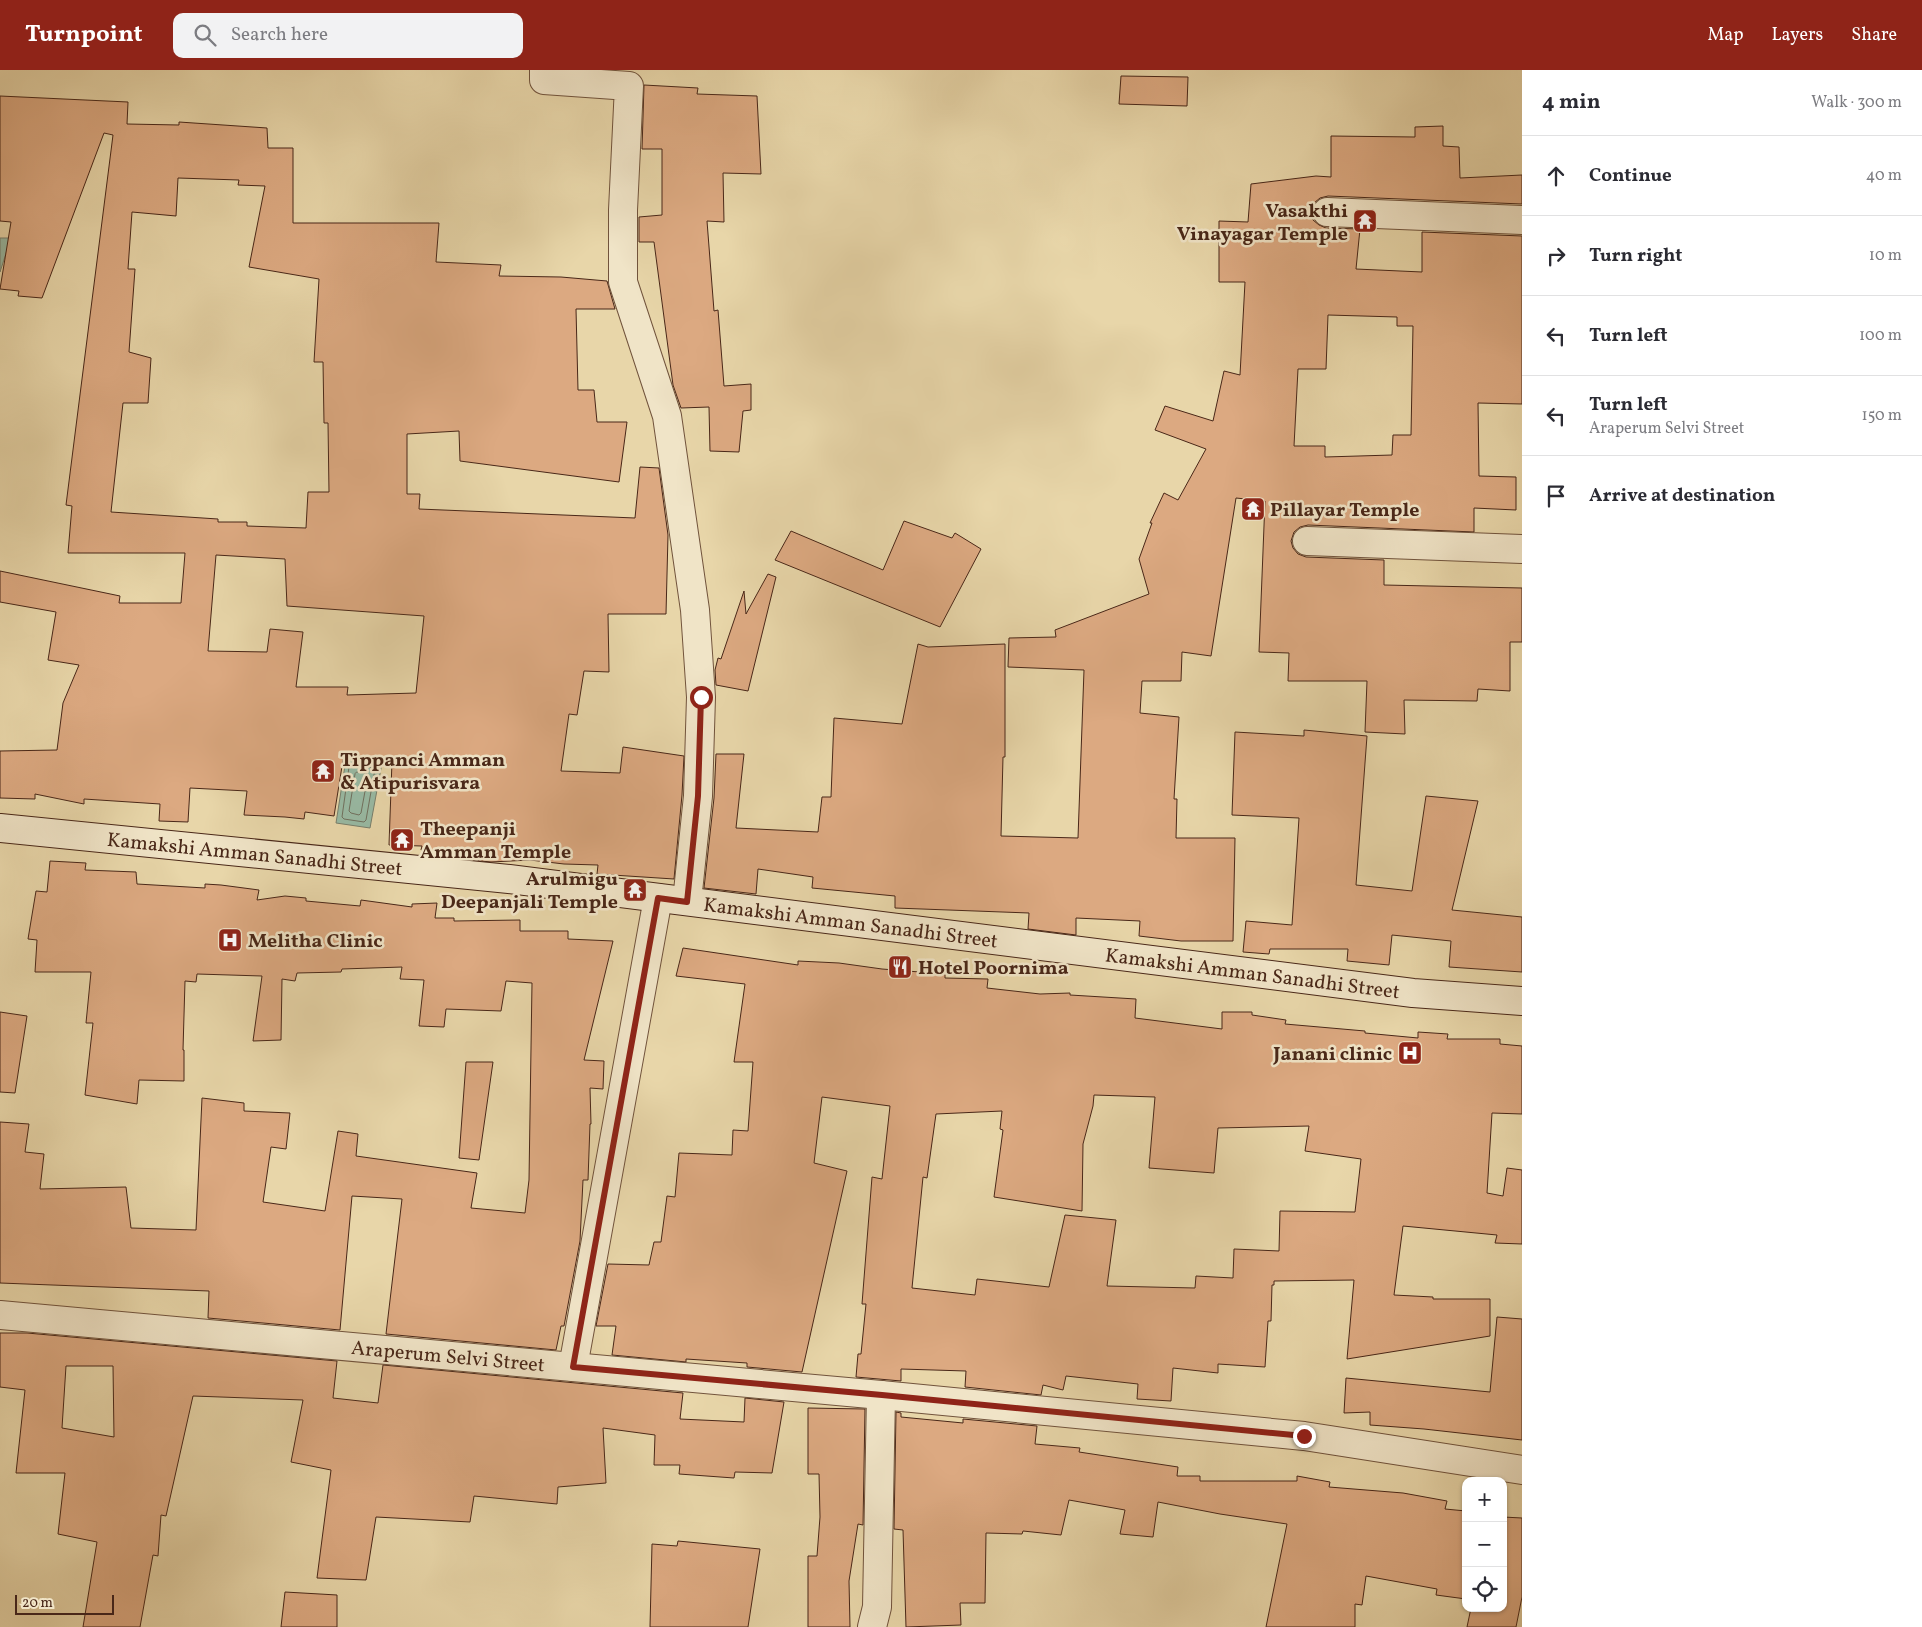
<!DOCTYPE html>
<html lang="en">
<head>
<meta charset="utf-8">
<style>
  :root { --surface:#fff; --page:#f2f2f3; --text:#2b2b33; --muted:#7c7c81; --line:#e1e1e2; --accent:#8f2418 }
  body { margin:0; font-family:Vollkorn,serif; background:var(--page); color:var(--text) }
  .controls { position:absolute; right:15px; bottom:15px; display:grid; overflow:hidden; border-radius:10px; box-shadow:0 1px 4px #0004 }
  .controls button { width:45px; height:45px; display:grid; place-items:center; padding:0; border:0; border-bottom:1px solid var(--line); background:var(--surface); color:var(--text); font:25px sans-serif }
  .scale { position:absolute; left:15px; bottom:12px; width:99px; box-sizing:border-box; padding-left:5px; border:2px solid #492718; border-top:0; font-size:14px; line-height:18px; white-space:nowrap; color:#492718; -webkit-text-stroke:4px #f0e4c7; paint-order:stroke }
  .stop { position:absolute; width:15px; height:15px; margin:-11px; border:4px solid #8f2418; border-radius:50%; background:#fff }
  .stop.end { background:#8f2418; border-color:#fff; box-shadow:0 1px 5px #0008 }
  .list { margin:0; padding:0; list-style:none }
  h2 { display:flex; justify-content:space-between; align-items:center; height:65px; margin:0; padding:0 20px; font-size:21px }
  h2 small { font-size:16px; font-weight:400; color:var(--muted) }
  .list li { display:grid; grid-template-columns:32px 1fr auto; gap:15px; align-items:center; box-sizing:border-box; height:80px; padding:0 20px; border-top:1px solid var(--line) }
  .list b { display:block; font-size:19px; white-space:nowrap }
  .list p { margin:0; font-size:16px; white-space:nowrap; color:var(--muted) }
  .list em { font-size:16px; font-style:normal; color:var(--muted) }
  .icon { flex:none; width:28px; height:28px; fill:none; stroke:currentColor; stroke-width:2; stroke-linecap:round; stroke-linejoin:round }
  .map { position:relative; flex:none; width:1522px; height:1557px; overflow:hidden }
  header { display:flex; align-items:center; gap:30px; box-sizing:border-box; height:70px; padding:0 25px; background:var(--accent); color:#fff }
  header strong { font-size:24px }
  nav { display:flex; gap:28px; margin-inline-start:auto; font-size:18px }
  .search { width:350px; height:45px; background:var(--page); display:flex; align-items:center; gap:12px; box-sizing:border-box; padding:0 18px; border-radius:10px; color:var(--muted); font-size:19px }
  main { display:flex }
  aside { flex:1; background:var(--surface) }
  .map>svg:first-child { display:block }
</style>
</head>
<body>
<header>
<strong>Turnpoint</strong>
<div class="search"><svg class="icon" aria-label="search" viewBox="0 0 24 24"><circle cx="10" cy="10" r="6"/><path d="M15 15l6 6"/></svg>Search here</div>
<nav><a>Map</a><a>Layers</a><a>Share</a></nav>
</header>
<main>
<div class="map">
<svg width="1522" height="1557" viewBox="0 0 1522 1557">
  <rect width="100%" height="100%" fill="#e8d6a9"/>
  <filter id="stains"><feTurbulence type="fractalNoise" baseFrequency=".004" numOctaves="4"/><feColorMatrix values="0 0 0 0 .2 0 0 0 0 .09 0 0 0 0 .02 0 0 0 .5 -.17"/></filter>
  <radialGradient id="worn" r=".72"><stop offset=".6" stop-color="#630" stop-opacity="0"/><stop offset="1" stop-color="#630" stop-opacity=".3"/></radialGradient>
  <path fill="#98baa4" stroke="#787f6c" d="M 0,168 L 11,168 L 0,202 Z
    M 346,689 L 382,693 L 370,758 L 336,753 Z"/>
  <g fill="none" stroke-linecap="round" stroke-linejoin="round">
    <path stroke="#70705e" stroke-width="1" d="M 352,695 L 373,698 L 375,699 L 366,750 L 364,752 L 344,749 L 342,747 L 349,697 Z
      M 357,702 L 366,703 L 368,705 L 361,743 L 359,745 L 351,743 L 349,741 L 355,704 Z"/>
  </g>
  <path fill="#dca981" stroke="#492718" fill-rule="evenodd" d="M 1121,6 L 1188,7 L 1187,36 L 1119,34 Z
    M 644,15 L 698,18 L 697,24 L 757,26 L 761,104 L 723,103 L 724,152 L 707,151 L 714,241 L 718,240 L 724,316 L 751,314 L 751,340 L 743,341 L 739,382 L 710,381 L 709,337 L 681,338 L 673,315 L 654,172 L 639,172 L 639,147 L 662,145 L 662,79 L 642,79 Z
    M 0,26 L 128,32 L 127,54 L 179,55 L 179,52 L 267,58 L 268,78 L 293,78 L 293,153 L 439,153 L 436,192 L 501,195 L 499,206 L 561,207 L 607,211 L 615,239 L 576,239 L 578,320 L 594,320 L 597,352 L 627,352 L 619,412 L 460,391 L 459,361 L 407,364 L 407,424 L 420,424 L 419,439 L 635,448 L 640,397 L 659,398 L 668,465 L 666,544 L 608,544 L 609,602 L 584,601 L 577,645 L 569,644 L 561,701 L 620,703 L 623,677 L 684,686 L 682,725 L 674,809 L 597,804 L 598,795 L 564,794 L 530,790 L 491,792 L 452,788 L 452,783 L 421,780 L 422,776 L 389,775 L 392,691 L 344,684 L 334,746 L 305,742 L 304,749 L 285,747 L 244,745 L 247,721 L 190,718 L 188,752 L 159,751 L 160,734 L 84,729 L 84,734 L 35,724 L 35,729 L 0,728 L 0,681 L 57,680 L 63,633 L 79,595 L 48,590 L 56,542 L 0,532 L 0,501 L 120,526 L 119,533 L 181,533 L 185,483 L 68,483 L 72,436 L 66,435 L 113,65 L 104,63 L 42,228 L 18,226 L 19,221 L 0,219 L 11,152 L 0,151 ZM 178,108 L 239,110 L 238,115 L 265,116 L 249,197 L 319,209 L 314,292 L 323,292 L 324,353 L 328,353 L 329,422 L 308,422 L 306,458 L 247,456 L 247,452 L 218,452 L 218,449 L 111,442 L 123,333 L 148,333 L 151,288 L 129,282 L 135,199 L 128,199 L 132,142 L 176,146 ZM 216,485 L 285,489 L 287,536 L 424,546 L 416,623 L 347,625 L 348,617 L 296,617 L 303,562 L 270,559 L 267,582 L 208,581 Z
    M 1443,56 L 1443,76 L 1459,77 L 1460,108 L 1522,105 L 1522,134 L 1328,126 L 1320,128 L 1314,133 L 1311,142 L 1313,150 L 1319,155 L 1326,158 L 1360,159 L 1356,199 L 1422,202 L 1422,162 L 1522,166 L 1522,334 L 1478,333 L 1479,406 L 1516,407 L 1516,440 L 1474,438 L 1474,462 L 1308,455 L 1300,457 L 1294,462 L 1291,471 L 1293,478 L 1298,484 L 1306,487 L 1384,490 L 1384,515 L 1522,518 L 1522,572 L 1510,572 L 1510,621 L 1478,619 L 1477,631 L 1404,630 L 1405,664 L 1365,662 L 1367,611 L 1288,611 L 1289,583 L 1259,582 L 1265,431 L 1236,428 L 1211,586 L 1182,582 L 1181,611 L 1142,611 L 1140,643 L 1179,647 L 1174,729 L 1177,729 L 1176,768 L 1235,768 L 1233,871 L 1181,871 L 1139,866 L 1140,851 L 1076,848 L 1076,865 L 1028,859 L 1029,843 L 895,838 L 895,826 L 812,818 L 813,807 L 758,799 L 756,824 L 704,818 L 714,728 L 716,684 L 744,684 L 736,758 L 818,762 L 822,727 L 831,727 L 834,648 L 902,654 L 918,574 L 928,577 L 1005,574 L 1005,687 L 1003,687 L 1001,766 L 1078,768 L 1084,600 L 1008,597 L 1009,568 L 1056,567 L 1055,560 L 1149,524 L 1139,489 L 1152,453 L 1150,453 L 1164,423 L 1178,430 L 1206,379 L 1155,360 L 1165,336 L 1213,351 L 1224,301 L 1240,305 L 1245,212 L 1219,212 L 1219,151 L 1248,152 L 1251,114 L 1316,106 L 1331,107 L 1331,66 L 1415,67 L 1415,57 ZM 1328,245 L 1397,247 L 1397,256 L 1413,256 L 1411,365 L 1393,365 L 1392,385 L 1325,387 L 1325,376 L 1294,376 L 1298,299 L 1326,299 Z
    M 904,451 L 952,468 L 955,463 L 981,479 L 940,557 L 775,490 L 791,461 L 883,500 Z
    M 768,504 L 776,507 L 748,621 L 716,615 L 715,600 L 718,588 L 721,589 L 744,521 L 746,544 Z
    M 1304,660 L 1367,666 L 1356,815 L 1412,821 L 1426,726 L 1478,731 L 1452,840 L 1522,847 L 1522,902 L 1449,897 L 1451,871 L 1392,865 L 1389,895 L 1347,891 L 1348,879 L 1270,879 L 1269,884 L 1243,882 L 1246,851 L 1292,855 L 1299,748 L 1232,745 L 1235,662 L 1304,666 Z
    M 50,791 L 86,793 L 85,800 L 136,802 L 137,814 L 205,818 L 205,814 L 221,815 L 259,820 L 257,830 L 285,826 L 306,828 L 306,831 L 360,836 L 361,830 L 412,837 L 412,834 L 437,833 L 435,848 L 454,848 L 454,851 L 520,850 L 520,861 L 568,861 L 568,869 L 613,871 L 584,990 L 604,991 L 603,1019 L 590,1018 L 591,1054 L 590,1054 L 588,1110 L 583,1110 L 580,1171 L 564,1256 L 561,1256 L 556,1280 L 386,1264 L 402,1129 L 352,1126 L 340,1260 L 208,1248 L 209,1221 L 0,1213 L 0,1052 L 29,1054 L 25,1082 L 44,1084 L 40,1119 L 126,1117 L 131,1158 L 196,1160 L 202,1028 L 244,1033 L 244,1041 L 290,1043 L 286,1079 L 271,1077 L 263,1132 L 325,1141 L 338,1061 L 358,1064 L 356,1086 L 477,1103 L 471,1138 L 525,1143 L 529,1110 L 532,913 L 506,911 L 501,941 L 446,939 L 444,957 L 419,956 L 424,910 L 400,909 L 402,897 L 342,899 L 341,902 L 297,903 L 295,911 L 282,909 L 281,970 L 253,971 L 262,906 L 197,904 L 196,912 L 185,911 L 183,980 L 184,980 L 184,1011 L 139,1010 L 137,1034 L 85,1025 L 93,953 L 86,953 L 91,902 L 35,902 L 37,870 L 28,869 L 36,821 L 47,822 Z
    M 683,878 L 798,895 L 798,891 L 839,893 L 882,899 L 945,904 L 945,908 L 988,909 L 987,918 L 1040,924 L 1070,923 L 1070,925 L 1136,929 L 1135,948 L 1222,959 L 1222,942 L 1252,942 L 1252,945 L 1286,950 L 1285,954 L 1365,961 L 1365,963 L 1418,968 L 1418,962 L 1448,964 L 1447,969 L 1500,969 L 1500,974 L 1522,976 L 1522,1044 L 1492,1043 L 1487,1123 L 1503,1126 L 1507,1098 L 1522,1100 L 1522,1174 L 1495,1173 L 1497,1165 L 1403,1156 L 1394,1225 L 1433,1227 L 1433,1229 L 1490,1229 L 1490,1266 L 1347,1289 L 1354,1210 L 1274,1211 L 1274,1215 L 1272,1215 L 1271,1251 L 1268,1251 L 1265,1297 L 1218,1294 L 1218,1303 L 1173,1298 L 1171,1331 L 1137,1329 L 1138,1314 L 1066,1306 L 1063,1320 L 1043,1315 L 1041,1325 L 965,1317 L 966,1301 L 901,1299 L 901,1311 L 856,1307 L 858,1284 L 861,1284 L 866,1234 L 862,1234 L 872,1107 L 882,1109 L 890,1036 L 822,1027 L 814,1093 L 847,1101 L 802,1302 L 747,1297 L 747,1293 L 686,1289 L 686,1292 L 612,1285 L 616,1256 L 596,1256 L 608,1194 L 649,1195 L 654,1172 L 661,1172 L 667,1126 L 675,1127 L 679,1083 L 732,1085 L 733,1060 L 748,1061 L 753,992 L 734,992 L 745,914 L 676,906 ZM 1094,1025 L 1155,1027 L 1149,1098 L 1214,1103 L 1218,1058 L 1309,1056 L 1305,1081 L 1361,1089 L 1355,1142 L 1280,1141 L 1279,1181 L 1234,1179 L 1233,1208 L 1196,1206 L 1195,1218 L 1107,1216 L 1116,1150 L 1065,1145 L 1049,1217 L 977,1209 L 975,1225 L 912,1218 L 923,1107 L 927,1108 L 936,1044 L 1002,1041 L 1000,1059 L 1003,1060 L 994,1127 L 1082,1141 L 1083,1074 L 1093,1036 Z
    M 0,942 L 27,946 L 15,1023 L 0,1022 Z
    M 466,992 L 493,992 L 479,1090 L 459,1088 Z
    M 1497,1247 L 1522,1249 L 1522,1370 L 1424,1359 L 1370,1355 L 1370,1342 L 1344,1343 L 1346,1308 L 1490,1322 Z
    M 0,1263 L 27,1263 L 337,1291 L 333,1328 L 378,1333 L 383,1295 L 683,1323 L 680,1349 L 744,1352 L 745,1328 L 784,1332 L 772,1403 L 735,1402 L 734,1408 L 679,1404 L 680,1395 L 654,1395 L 655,1365 L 603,1358 L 606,1413 L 558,1417 L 557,1434 L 474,1426 L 470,1452 L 376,1447 L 366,1510 L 317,1508 L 331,1400 L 291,1392 L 303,1330 L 193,1326 L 166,1446 L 161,1445 L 158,1486 L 153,1485 L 140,1557 L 83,1557 L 97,1472 L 58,1464 L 65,1403 L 16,1403 L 25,1320 L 0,1317 ZM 66,1296 L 113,1296 L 114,1367 L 62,1358 Z
    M 808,1338 L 865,1339 L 863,1455 L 858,1454 L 849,1511 L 850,1557 L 808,1557 L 808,1486 L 817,1486 L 820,1447 L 819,1404 L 808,1404 Z
    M 896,1342 L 901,1343 L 901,1347 L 963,1353 L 963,1349 L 1037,1356 L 1035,1374 L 1080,1378 L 1079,1382 L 1178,1397 L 1177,1406 L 1200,1406 L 1200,1411 L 1297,1411 L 1297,1406 L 1330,1412 L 1329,1417 L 1403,1423 L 1447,1431 L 1445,1439 L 1466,1441 L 1466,1529 L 1436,1525 L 1437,1519 L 1366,1506 L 1362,1535 L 1355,1534 L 1355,1557 L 1266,1557 L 1287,1454 L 1220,1444 L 1158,1432 L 1153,1467 L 1120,1464 L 1125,1440 L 1069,1430 L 1061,1465 L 1023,1461 L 1022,1464 L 986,1463 L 985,1533 L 960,1533 L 961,1555 L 906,1557 L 903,1460 L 894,1459 Z
    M 1503,1447 L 1522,1448 L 1522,1527 L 1516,1557 L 1467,1557 L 1471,1538 L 1503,1538 Z
    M 678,1471 L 760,1479 L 748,1557 L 650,1557 L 652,1474 L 677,1476 Z
    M 285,1522 L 337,1525 L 337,1557 L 281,1557 Z"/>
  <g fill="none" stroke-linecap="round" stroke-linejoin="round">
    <defs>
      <g id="minor">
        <path d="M 544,0 L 544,10 L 629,16 L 623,140 L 623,212 L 667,346 L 695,540 L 701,627 L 698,726 L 687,831"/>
        <path d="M 1327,142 L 1522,150"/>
        <path d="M 1307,471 L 1522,479"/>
        <path id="s1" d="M 0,1245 L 881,1325 L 1304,1366 L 1522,1400"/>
        <path d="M 573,1297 L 658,828"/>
        <path d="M 872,1557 L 877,1537 L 881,1325"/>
      </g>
      <g id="secondary">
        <path id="s2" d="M 0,758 L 509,809 L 1413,923 L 1522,931"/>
      </g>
    </defs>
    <use href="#minor" stroke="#71533c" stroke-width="30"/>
    <use href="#secondary" stroke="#492718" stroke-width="30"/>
    <use href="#minor" stroke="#f0e4c7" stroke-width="28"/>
    <use href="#secondary" stroke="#f0e4c7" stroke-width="28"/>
  </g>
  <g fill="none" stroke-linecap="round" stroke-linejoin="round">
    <path stroke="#8f2418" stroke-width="6" d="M 701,627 L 698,726 L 687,832 L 658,828 L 573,1297 L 882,1325 L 1304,1366"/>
  </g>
  <defs>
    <symbol id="temple-square" viewBox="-11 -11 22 22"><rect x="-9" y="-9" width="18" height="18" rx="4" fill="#8f2418" stroke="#f0e4c7"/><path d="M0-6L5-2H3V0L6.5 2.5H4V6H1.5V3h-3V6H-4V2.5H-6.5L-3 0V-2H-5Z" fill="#fff"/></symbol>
    <symbol id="hospital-square" viewBox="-11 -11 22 22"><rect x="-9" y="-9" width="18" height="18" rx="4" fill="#8f2418" stroke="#f0e4c7"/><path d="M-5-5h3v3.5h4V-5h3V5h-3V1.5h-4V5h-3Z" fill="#fff"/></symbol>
    <symbol id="restaurant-square" viewBox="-11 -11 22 22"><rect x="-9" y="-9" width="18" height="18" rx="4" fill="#8f2418" stroke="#f0e4c7"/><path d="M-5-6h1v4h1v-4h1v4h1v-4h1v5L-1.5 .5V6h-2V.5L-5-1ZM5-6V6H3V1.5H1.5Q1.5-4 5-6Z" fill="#fff"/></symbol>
  </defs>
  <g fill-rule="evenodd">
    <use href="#temple-square" x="1351" y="137" width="28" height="28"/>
    <use href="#temple-square" x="1239" y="425" width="28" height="28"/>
    <use href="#temple-square" x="309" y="687" width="28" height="28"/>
    <use href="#temple-square" x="388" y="756" width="28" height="28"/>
    <use href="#temple-square" x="621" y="806" width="28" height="28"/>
    <use href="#hospital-square" x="216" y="856" width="28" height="28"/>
    <use href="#restaurant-square" x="886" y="883" width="28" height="28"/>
    <use href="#hospital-square" x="1396" y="969" width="28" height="28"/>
  </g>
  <g text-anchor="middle" stroke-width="5" stroke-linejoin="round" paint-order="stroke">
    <g font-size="20" font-weight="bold" fill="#492718" stroke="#f0e4c7" text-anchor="start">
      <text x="1348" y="147" text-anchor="end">Vasakthi<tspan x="1348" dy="23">Vinayagar Temple</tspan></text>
      <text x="1270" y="446">Pillayar Temple</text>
      <text x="340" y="696">Tippanci Amman<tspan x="340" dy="23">&amp; Atipurisvara</tspan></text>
      <text x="420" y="765">Theepanji<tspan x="420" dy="23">Amman Temple</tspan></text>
      <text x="618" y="815" text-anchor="end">Arulmigu<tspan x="618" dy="23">Deepanjali Temple</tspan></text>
      <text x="248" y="877">Melitha Clinic</text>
      <text x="918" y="904">Hotel Poornima</text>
      <text x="1392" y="990" text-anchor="end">Janani clinic</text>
    </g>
    <g font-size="20" fill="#492718" stroke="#f0e4c7">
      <text dy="7" stroke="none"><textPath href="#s2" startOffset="256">Kamakshi Amman Sanadhi Street</textPath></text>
      <text dy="7" stroke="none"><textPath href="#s2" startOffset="856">Kamakshi Amman Sanadhi Street</textPath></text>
      <text dy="7" stroke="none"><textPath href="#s2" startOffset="1261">Kamakshi Amman Sanadhi Street</textPath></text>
      <text dy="7" stroke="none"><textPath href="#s1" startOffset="450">Araperum Selvi Street</textPath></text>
    </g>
  </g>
  <rect width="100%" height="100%" filter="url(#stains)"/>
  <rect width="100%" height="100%" fill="url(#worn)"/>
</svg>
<div class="controls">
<button>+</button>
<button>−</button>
<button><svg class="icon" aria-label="locate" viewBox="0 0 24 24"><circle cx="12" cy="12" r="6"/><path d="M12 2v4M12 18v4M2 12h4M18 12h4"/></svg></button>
</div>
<div class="scale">20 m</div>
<div class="stop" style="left:701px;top:627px"></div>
<div class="stop end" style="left:1304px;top:1366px"></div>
</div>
<aside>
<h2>4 min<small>Walk · 300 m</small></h2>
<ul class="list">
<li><svg class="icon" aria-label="ahead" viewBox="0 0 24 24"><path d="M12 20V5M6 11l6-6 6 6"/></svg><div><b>Continue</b></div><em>40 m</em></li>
<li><svg class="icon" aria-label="right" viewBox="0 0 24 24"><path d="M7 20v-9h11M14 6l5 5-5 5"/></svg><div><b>Turn right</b></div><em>10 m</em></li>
<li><svg class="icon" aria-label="left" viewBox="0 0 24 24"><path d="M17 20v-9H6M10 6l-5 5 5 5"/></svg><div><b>Turn left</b></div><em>100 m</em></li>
<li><svg class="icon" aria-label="left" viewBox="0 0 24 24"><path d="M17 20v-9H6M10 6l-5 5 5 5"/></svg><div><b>Turn left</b><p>Araperum Selvi Street</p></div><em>150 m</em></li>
<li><svg class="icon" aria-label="arrive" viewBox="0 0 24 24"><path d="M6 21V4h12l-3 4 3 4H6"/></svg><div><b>Arrive at destination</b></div></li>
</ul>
</aside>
</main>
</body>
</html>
